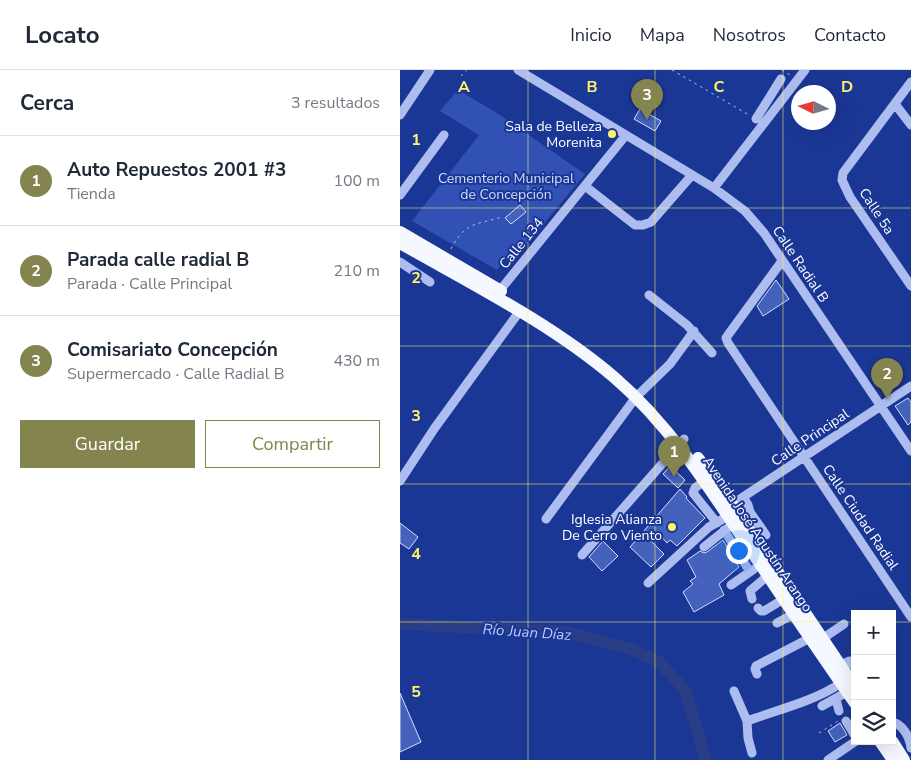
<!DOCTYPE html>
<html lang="es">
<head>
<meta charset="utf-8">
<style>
  :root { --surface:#fff; --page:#f2f2f3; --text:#1f2937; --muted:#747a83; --line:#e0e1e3; --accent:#84844f }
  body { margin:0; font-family:"Nunito Sans",sans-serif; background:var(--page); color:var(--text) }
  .controls { position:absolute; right:15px; bottom:15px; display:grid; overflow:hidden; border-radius:0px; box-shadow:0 5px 20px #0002 }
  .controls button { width:45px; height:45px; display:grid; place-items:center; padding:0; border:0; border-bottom:1px solid var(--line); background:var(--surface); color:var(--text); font:25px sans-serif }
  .compass { position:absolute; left:391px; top:15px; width:45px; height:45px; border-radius:50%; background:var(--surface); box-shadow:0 5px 20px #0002; rotate:275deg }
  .you { position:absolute; left:338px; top:480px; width:18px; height:18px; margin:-12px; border:4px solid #fff; border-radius:50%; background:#1a73e8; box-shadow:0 0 0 8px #1a73e833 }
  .badge { display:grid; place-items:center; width:32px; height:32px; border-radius:50%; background:var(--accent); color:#fff; font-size:16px; font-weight:700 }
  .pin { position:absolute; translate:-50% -41px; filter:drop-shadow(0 1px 2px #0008) }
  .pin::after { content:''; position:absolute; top:26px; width:18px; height:15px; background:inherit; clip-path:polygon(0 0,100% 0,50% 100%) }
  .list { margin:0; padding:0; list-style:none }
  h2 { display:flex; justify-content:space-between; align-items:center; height:65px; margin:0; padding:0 20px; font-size:21px }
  h2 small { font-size:16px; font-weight:400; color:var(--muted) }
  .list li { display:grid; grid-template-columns:32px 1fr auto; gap:15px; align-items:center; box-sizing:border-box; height:90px; padding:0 20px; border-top:1px solid var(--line) }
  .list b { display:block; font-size:19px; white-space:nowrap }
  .list p { margin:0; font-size:16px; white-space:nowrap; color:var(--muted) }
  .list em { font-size:16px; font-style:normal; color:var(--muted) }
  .actions { display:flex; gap:10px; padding:15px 20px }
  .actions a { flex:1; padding:11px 0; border:1px solid var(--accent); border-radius:0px; text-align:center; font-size:18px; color:var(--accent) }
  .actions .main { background:var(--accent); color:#fff }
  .icon { flex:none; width:28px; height:28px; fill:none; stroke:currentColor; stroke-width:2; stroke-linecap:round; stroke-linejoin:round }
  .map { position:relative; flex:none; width:511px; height:690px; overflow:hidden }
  header { display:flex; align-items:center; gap:30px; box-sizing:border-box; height:70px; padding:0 25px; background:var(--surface); border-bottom:1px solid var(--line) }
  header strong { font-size:24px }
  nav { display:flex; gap:28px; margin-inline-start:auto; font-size:18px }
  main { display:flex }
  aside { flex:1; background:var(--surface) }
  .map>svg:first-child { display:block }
</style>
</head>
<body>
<header>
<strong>Locato</strong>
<nav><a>Inicio</a><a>Mapa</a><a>Nosotros</a><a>Contacto</a></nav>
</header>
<main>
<aside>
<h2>Cerca<small>3 resultados</small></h2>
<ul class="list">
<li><span class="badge">1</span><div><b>Auto Repuestos 2001 #3</b><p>Tienda</p></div><em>100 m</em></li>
<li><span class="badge">2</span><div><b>Parada calle radial B</b><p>Parada · Calle Principal</p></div><em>210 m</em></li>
<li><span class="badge">3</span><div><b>Comisariato Concepción</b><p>Supermercado · Calle Radial B</p></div><em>430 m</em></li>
</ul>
<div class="actions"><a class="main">Guardar</a><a>Compartir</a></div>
</aside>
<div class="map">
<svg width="511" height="690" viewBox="0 0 511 690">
  <rect width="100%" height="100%" fill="#1b3795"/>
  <path fill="#3251b4" d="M 58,20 L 97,43 L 185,104 L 127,174 L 121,169 L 97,200 L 12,151 L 79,65 L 40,41 Z"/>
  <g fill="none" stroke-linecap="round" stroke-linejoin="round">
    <path stroke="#2a3e85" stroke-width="12" d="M 0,554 L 166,562 L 230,579 L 259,592 L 285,620 L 306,690"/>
  </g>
  <path fill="#4461bb" stroke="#d4defb" d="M 240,39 L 261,51 L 255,61 L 234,49 Z
    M 120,135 L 126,142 L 111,154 L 105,148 Z
    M 376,210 L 389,229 L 363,246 L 357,236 Z
    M 508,328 L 511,332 L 511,352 L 508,355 L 495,336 Z
    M 270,396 L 285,410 L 278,418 L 263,404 Z
    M 280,419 L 287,427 L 286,428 L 305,448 L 277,476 L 270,470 L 267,473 L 257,462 L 250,470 L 264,484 L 251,497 L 230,477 Z
    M 0,453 L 18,467 L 9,479 L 0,473 Z
    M 323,470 L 339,497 L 319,514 L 324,525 L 294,542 L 283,522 L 293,514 L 290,511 L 296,507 L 287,490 L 300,481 L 304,483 L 307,482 Z
    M 203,471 L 218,486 L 202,501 L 189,487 Z
    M 0,623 L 21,672 L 0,682 Z
    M 440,653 L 447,665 L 435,672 L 428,661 Z"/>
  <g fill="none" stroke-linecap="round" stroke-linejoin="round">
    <path stroke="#aebdef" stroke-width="1" stroke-dasharray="2.5 4" stroke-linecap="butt" d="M 272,0 L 349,45
      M 382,0 L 390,5
      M 61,6 L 67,0
      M 51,179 C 65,152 75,155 102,147
      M 419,663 L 438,651"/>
    <path stroke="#aebdef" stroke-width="9" d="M 118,0 L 314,118 L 345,141 L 364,163 L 511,381
      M 511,12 L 443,103 L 442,110 L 450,127 L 511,216
      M 495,34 L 511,55
      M 0,45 L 30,0
      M 356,49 L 381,9
      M 185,116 L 235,155 L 243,155 L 251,152 L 292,105
      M 314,118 L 405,0
      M 0,125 L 44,65
      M 382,191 L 328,265 L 326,268 L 328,273 L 511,547
      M 0,192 L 30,212
      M 97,224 L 226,65
      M 249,225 L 287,255 L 312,283
      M 308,408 L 295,418 L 293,423 L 317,453
      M 0,411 L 34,359 L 119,242
      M 343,427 L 348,435 L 350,442 L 366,465
      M 328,437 L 511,316
      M 146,449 L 236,327 L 270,294 L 294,261
      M 324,460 L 350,502
      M 304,477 L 329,457
      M 182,485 L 284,369
      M 248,513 L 309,457 L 328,446
      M 331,515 L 354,499
      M 352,529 L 350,521 L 372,502
      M 358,538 L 361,541 L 364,541 L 387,527
      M 377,553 L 399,541
      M 422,569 L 444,554
      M 440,595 L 449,591 L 455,597
      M 357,604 L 355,599 L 356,596 L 410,568
      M 334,621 L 347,651 L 348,668 L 352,683
      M 436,629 L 439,641
      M 422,636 L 447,622
      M 347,651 C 377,640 415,631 441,613
      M 446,651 L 455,666
      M 492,652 C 503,654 510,668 511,678
      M 428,690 L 456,671"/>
    <path stroke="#f6f8ff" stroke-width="12" d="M 0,162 L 101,221
      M 0,173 C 72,214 152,254 215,308 C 266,352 303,408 340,464 C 378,521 416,577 455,633
      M 298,388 L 332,434 L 455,617
      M 480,671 L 493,690
      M 492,671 L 504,690"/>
  </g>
  <path fill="none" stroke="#fff36c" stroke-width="1" stroke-opacity="0.55" d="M 128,0 L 128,690M 255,0 L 255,690M 383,0 L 383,690M 0,138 L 511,138M 0,276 L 511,276M 0,414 L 511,414M 0,552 L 455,552M 492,552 L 511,552"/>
  <g fill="#fff36c" stroke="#1b3795" stroke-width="2">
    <circle cx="212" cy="64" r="5"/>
    <circle cx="272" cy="457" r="5"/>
  </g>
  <g text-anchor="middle" stroke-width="4" stroke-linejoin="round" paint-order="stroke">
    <g font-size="14" fill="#fff" stroke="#1b3795" text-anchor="end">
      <text x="202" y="61">Sala de Belleza<tspan x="202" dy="16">Morenita</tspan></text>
      <text x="262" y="454">Iglesia Alianza<tspan x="262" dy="16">De Cerro Viento</tspan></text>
    </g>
    <g font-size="14" fill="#d4defb" stroke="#1b3795">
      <text x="106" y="113">Cementerio Municipal<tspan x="106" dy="16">de Concepción</tspan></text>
    </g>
    <g font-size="14" fill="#fff" stroke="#1b3795">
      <text transform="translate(477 141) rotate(57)" y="5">Calle 5a</text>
      <text transform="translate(121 173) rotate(-51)" y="5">Calle 134</text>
      <text transform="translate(401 194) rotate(56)" y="5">Calle Radial B</text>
      <text transform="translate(410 367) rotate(-34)" y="5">Calle Principal</text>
      <text transform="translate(461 447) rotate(56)" y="5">Calle Ciudad Radial</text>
      <text transform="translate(358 464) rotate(56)" y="5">Avenida José Agustín Arango</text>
    </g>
    <g font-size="15" font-style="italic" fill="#bac9f6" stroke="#1b3795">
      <text transform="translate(127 562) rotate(4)" y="5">Río Juan Díaz</text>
    </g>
  </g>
  <g font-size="16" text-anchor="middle" font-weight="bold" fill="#fff36c" stroke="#1b3795" stroke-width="4" stroke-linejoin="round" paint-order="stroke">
    <text x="64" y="22">A</text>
    <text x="192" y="22">B</text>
    <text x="319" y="22">C</text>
    <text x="447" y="22">D</text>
    <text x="16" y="75">1</text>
    <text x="16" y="213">2</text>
    <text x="16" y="351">3</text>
    <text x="16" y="489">4</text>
    <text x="16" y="627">5</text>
  </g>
</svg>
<div class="controls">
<button>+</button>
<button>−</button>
<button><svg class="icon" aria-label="layers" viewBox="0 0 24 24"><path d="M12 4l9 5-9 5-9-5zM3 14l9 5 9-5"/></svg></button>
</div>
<svg class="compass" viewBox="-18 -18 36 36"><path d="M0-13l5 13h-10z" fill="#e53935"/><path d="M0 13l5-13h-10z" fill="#747a83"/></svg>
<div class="you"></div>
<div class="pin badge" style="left:274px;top:407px">1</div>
<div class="pin badge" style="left:487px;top:329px">2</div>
<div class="pin badge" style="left:247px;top:50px">3</div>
</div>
</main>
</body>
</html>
